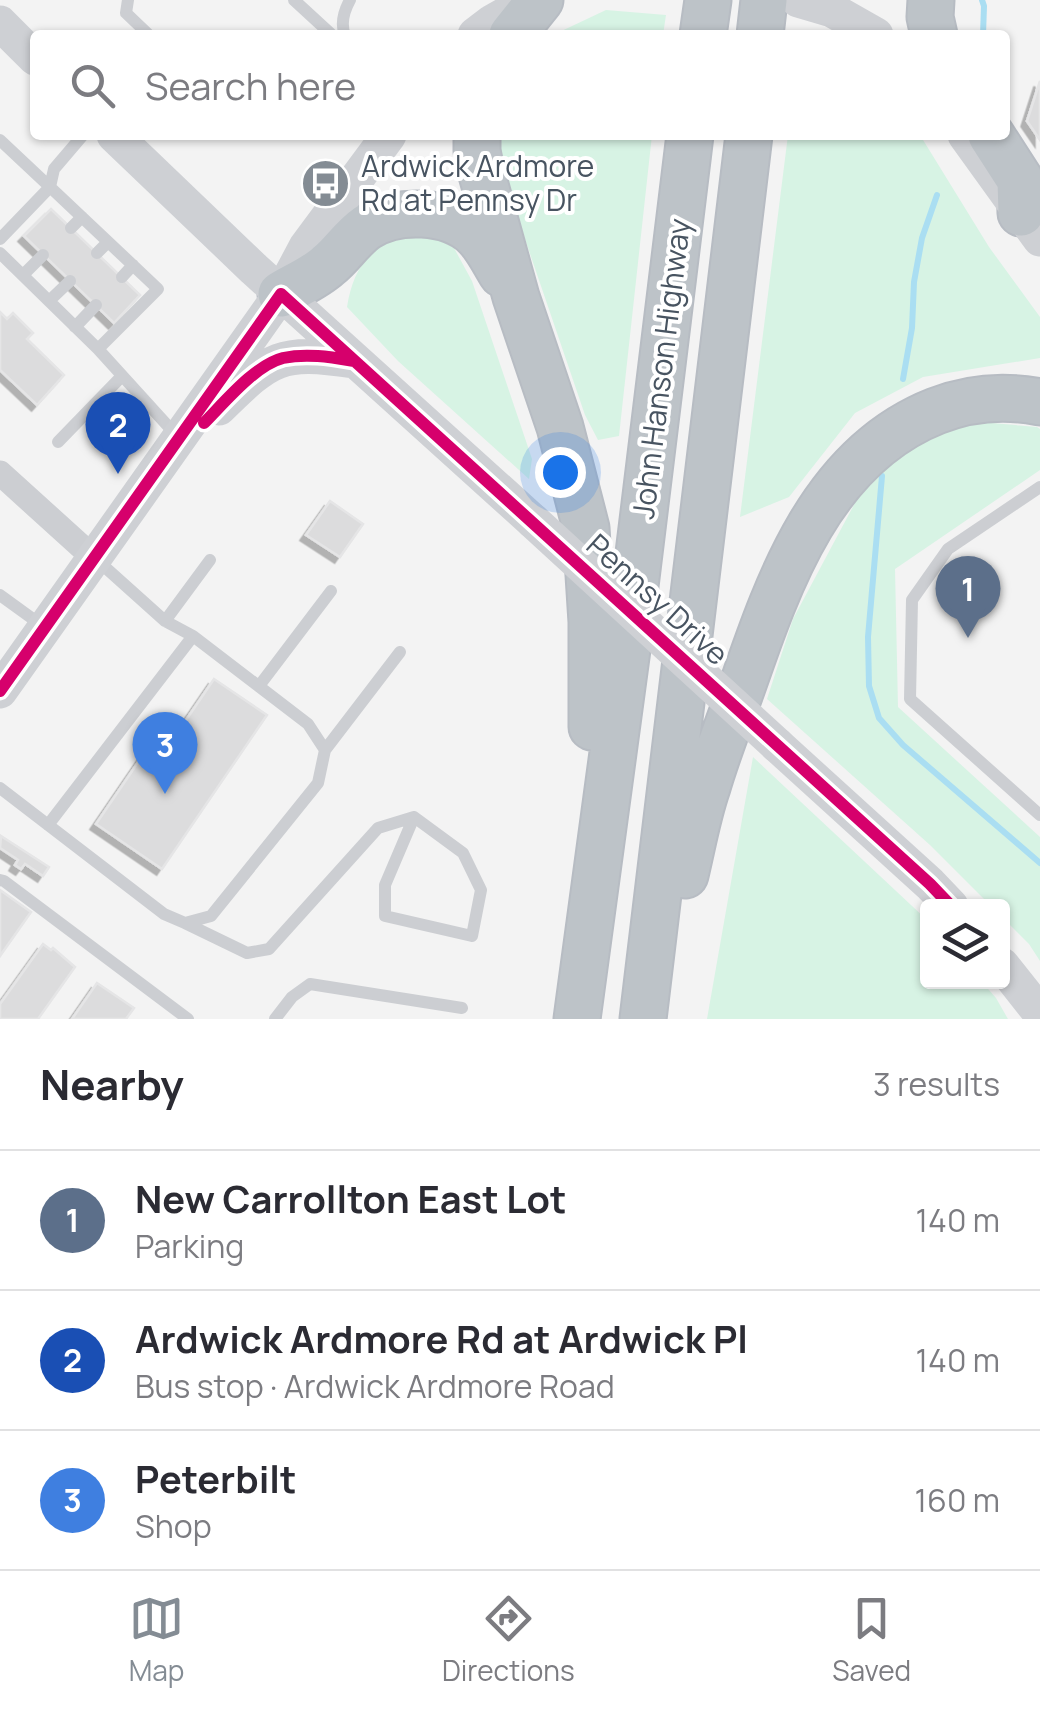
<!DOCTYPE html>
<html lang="en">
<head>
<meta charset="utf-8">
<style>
  :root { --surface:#fff; --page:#f2f2f3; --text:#2b2b33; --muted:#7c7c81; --line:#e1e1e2; --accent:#848c94 }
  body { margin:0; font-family:Manrope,sans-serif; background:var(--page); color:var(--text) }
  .controls { position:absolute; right:30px; bottom:30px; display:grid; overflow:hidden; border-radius:10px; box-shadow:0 2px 8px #0004 }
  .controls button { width:90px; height:90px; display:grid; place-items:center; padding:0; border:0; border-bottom:2px solid var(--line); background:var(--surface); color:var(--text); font:50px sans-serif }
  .you { position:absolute; left:560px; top:472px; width:35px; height:35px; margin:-25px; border:8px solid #fff; border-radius:50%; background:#1a73e8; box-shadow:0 0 0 15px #1a73e833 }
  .badge { display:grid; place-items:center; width:65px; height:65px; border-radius:50%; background:var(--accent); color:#fff; font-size:32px; font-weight:700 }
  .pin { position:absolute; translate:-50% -82px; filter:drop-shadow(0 2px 5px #0008) }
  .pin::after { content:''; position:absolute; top:52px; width:35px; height:30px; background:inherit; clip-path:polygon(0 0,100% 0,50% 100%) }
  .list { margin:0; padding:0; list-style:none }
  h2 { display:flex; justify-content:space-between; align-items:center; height:130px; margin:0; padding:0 40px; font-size:42px }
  h2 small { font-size:32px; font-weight:400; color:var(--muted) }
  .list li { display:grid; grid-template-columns:65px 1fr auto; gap:30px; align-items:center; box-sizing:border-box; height:140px; padding:0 40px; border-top:2px solid var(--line) }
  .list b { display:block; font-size:38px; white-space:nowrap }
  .list p { margin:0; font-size:32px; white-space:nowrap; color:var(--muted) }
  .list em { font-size:32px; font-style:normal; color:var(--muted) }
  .icon { flex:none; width:55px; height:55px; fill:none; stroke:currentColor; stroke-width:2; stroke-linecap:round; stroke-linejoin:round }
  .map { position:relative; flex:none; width:1040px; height:1019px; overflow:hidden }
  .search { position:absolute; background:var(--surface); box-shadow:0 2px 8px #0004; left:30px; right:30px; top:30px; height:110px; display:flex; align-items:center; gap:25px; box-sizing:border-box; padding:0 35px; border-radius:10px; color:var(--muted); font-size:38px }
  .sheet { height:550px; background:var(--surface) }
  nav { display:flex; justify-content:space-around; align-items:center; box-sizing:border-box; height:140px; border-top:2px solid var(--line); background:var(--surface); font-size:28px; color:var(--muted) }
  nav a { display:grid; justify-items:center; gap:5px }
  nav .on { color:var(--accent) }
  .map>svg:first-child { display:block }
</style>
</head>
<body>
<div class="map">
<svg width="1040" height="1019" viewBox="0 0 1040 1019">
  <defs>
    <filter id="shadow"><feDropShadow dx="-5.5" dy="5.5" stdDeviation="0" flood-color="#0004"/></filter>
  </defs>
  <rect width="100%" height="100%" fill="#f3f3f3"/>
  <path fill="#d7f3e4" d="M 606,10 L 666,15 L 663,35 L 553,35 Z
    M 496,135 L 652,135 L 619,436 L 598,440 L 585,415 L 497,157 Z
    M 788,135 L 920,135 L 989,247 L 1040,317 L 1040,358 L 923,377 L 855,413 L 789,497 L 740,517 Z
    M 399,231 L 429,232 L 454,248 L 472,281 L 532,459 L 529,479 L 398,361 L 347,307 C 353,269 368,251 399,231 Z
    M 945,419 L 1037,427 L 1040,429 L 1040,470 L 895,569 L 898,707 L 1040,837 L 1040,961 L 1029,944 L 1003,918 L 1002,906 L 991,906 L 930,845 L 767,699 L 793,619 L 856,501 L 901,450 Z
    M 753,757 L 927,920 L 928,982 L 982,982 L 996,998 L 1008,1019 L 707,1019 Z"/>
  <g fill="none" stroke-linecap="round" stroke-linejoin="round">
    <path stroke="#aadef2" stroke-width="6" d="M 982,0 L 984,6 L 983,35
      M 903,379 L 912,328 L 914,282 L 922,238 L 937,195
      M 882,476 L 868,637 L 869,686 L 879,718 L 903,745 L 1040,863"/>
  </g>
  <path fill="#dcdcdd" stroke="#e5e5e6" stroke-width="2.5" filter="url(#shadow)" d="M 1040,81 L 1040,140 L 1027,121 Z
    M 51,209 L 140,295 L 114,323 L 24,236 Z
    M 0,312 L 7,319 L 13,313 L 33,333 L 27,339 L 64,375 L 37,405 L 0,370 Z
    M 330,501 L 363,524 L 340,557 L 306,535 Z
    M 214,679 L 267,715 L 162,869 L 96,824 L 143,755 L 156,764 Z
    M 1,836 L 49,867 L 43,876 L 25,864 L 21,869 L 15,865 L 18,860 L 0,848 Z
    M 0,890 L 31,912 L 0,956 Z
    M 43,944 L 51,950 L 53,948 L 75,967 L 38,1019 L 0,1019 L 0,1004 Z
    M 97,983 L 134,1008 L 126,1019 L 72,1019 Z"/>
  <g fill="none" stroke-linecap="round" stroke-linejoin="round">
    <defs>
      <path id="motorway" d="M 931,0 L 930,17 L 934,35
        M 512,35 L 540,0
        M 703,35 L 708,0
        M 760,35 L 764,0
        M 477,135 L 477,151 L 481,171 L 516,297 L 560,427 L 586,528 L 592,622 L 592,727
        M 991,135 L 1020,180 L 1021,213
        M 281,294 C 296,285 315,277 328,265 C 342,254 351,238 367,227 C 397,208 449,209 476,235 C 487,246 494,261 502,274
        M 685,875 C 692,846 697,816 707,787 C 717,753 730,720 742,687 C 779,580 822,456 936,411 C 969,398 1005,395 1040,402
        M 577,1019 L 630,627 L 690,135
        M 643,1019 L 749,135"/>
    </defs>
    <use href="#motorway" stroke="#b7bcc3" stroke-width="49"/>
    <path stroke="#ccced2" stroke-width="12" d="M 128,0 L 126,13 L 149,35
      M 294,0 L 332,35
      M 345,35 C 340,23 344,11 350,0
      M 0,140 L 50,187
      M 50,187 L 54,169 L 83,135
      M 71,228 L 82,217
      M 0,239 L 50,187 L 158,289 L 98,349 L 0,253
      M 97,253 L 108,242
      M 23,275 L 43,255
      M 122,277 L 133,265
      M 49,301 L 70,281
      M 75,327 L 96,305
      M 98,349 L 177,436
      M 58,442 L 122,376
      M 1040,487 L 948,549 L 912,600 L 910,699 L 1040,815
      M 0,595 L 44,627
      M 165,621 L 210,560
      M 259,686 L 331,591
      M 325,750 L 400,652
      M 0,788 L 164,914 L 185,923 L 211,916 L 318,783 L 325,750 L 308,724 L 193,636 L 165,621 L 97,560
      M 48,825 L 193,636
      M 0,880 L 4,881 L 188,1019
      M 185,923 L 247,953 L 269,949 L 378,828 L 414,817 L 463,853 L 481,890 L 472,936 L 385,916 L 385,885 L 414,817
      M 275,1019 L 292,997 L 310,984 L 462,1008"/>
    <path stroke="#ccced2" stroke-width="25" d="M 0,473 L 95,559"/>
    <path stroke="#ced0d4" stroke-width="35" d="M 798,0 L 832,10 L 876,35
      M 0,23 L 35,58
      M 475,35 L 492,22 L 531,0
      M 114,135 L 254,269 L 533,521
      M 965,135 L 1040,239
      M 219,408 C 271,357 280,350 354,361
      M 0,691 L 281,294 L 306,247 L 389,135
      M 777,745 L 930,884 L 951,906
      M 1002,965 L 1040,1013"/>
    <use href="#motorway" stroke="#bdc3c8" stroke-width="45"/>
    <path stroke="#ced0d4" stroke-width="35" d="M 533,521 L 777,745"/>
    <defs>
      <path id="cycleway" d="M 204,423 C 224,403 255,365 283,358 C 307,353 330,357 354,361
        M 0,691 L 281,294 L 930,884 L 951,906"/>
    </defs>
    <use href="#cycleway" stroke="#fff" stroke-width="19"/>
    <use href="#cycleway" stroke="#d6006c" stroke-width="12"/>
  </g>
  <defs>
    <symbol id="bus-disc" viewBox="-11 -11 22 22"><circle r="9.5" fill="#848c94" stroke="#fff"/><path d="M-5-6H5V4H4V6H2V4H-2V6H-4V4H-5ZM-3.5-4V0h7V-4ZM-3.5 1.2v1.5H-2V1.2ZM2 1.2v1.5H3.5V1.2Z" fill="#fff"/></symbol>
  </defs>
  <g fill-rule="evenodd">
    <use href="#bus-disc" x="298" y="156" width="55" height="55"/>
  </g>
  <g text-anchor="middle" stroke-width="8" stroke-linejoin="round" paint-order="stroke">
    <g font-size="30" fill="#485461" stroke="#fff" text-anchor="start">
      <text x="361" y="177">Ardwick Ardmore<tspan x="361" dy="34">Rd at Pennsy Dr</tspan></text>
    </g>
    <g font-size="30" fill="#485461" stroke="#fff">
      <text transform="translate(662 369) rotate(-83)" y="10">John Hanson Highway</text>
      <text transform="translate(657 600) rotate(42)" y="10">Pennsy Drive</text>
    </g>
  </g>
</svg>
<div class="controls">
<button><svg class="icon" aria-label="layers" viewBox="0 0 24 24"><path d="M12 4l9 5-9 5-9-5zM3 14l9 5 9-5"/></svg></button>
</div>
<div class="you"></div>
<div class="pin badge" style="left:968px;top:638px;background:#5c6f8a">1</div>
<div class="pin badge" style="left:118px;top:474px;background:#1a4fb4">2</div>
<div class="pin badge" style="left:165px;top:794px;background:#3f7fe0">3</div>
<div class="search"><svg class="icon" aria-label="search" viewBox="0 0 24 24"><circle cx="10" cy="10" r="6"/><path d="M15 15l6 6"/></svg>Search here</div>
</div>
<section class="sheet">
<h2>Nearby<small>3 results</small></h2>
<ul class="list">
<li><span class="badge" style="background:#5c6f8a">1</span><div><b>New Carrollton East Lot</b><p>Parking</p></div><em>140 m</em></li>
<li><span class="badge" style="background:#1a4fb4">2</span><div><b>Ardwick Ardmore Rd at Ardwick Pl</b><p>Bus stop · Ardwick Ardmore Road</p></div><em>140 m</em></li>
<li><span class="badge" style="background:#3f7fe0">3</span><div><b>Peterbilt</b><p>Shop</p></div><em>160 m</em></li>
</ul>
</section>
<nav>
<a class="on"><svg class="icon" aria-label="map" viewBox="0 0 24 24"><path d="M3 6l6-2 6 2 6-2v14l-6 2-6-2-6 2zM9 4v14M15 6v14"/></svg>Map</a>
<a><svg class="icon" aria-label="directions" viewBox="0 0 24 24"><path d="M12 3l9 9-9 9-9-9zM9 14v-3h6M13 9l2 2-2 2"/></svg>Directions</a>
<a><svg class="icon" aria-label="saved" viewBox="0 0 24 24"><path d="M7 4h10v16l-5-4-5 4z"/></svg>Saved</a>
</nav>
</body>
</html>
